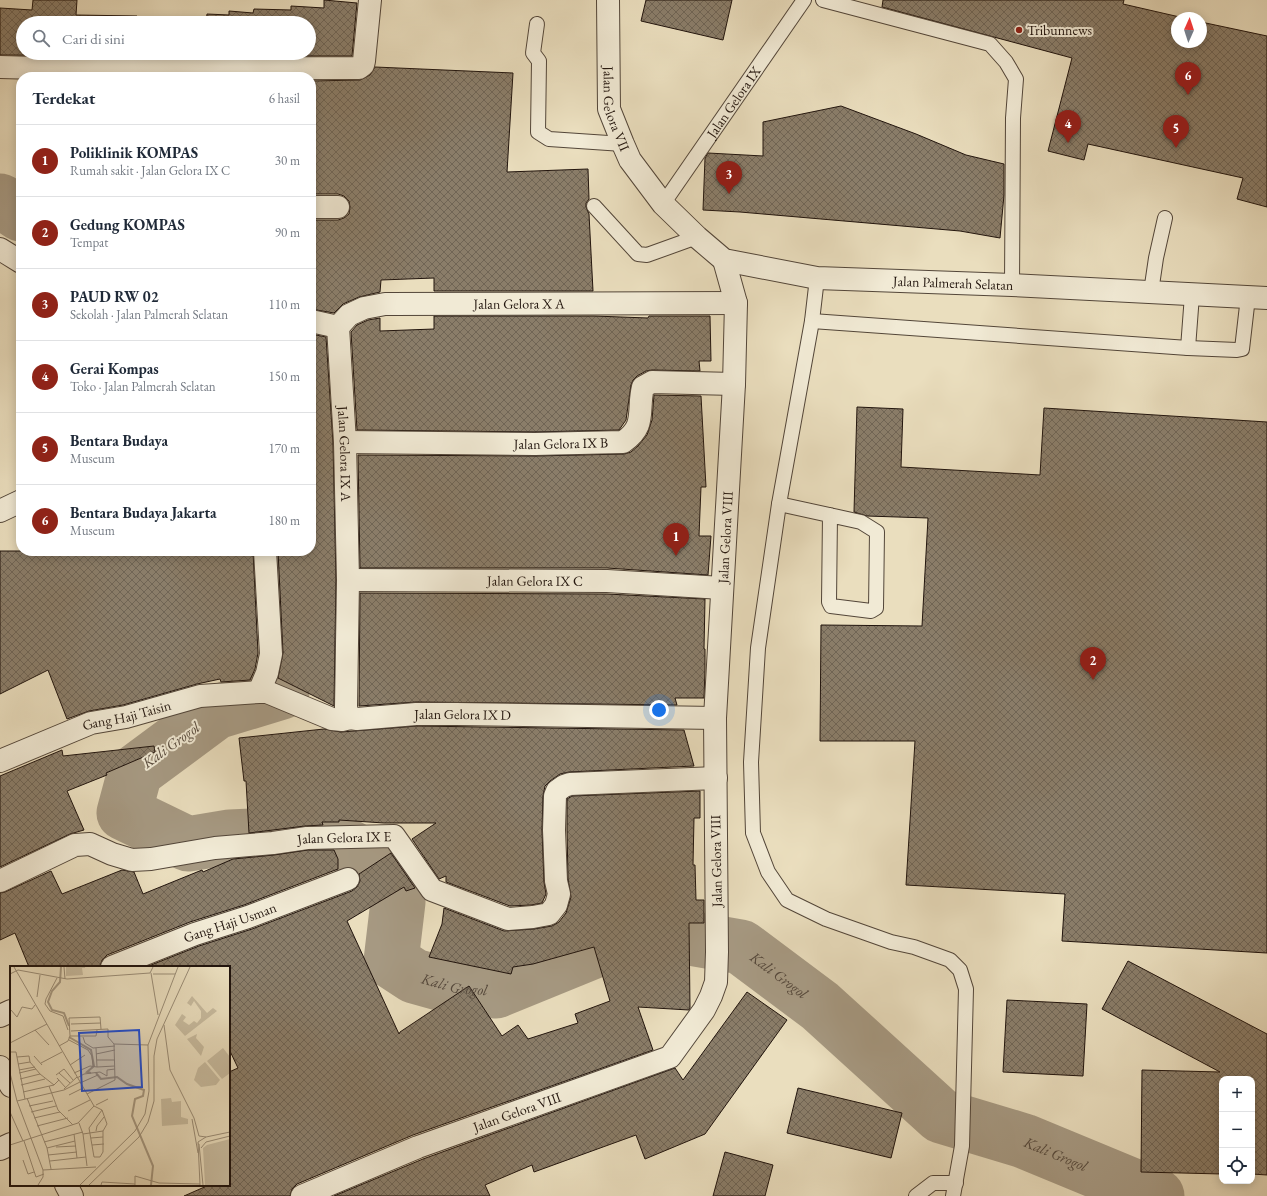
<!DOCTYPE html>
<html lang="id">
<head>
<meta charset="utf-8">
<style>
  :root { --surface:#fff; --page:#f2f2f3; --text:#1f2937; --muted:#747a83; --line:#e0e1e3; --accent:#8f2418 }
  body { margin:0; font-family:"EB Garamond",serif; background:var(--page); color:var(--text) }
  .controls { position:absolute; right:12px; bottom:12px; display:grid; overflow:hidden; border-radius:8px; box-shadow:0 2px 10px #0003 }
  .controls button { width:36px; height:36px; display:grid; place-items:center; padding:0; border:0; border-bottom:1px solid var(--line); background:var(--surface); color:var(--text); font:20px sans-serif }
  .compass { position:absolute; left:1171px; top:12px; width:36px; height:36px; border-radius:50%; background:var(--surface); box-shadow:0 2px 10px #0003; rotate:3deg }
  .you { position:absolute; left:659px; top:710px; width:14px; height:14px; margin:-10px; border:3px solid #fff; border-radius:50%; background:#1a73e8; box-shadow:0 0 0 6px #1a73e833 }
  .badge { display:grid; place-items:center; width:26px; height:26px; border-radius:50%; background:var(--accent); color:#fff; font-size:13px; font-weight:700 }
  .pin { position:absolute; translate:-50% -33px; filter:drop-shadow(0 1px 2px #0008) }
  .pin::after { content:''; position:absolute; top:21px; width:14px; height:12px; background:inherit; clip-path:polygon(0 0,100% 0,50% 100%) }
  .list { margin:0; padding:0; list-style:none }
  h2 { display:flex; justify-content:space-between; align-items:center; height:52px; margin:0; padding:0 16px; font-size:17px }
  h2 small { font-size:13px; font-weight:400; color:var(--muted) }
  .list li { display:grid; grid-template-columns:26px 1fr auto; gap:12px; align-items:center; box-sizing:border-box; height:72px; padding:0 16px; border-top:1px solid var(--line) }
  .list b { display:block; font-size:15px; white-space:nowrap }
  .list p { margin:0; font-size:13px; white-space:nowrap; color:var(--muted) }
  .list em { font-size:13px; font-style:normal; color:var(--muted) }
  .icon { flex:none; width:22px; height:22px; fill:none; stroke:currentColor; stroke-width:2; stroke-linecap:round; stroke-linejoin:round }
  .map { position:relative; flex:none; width:1267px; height:1196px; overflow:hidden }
  .search { position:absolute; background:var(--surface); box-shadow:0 2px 10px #0003; left:16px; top:16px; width:300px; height:44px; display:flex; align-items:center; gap:10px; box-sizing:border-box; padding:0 14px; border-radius:22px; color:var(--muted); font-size:15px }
  .panel { position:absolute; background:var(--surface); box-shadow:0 2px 10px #0003; left:16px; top:72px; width:300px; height:484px; border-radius:16px }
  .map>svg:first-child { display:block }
</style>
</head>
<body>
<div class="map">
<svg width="1267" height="1196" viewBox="0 0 1267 1196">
  <defs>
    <pattern id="building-cross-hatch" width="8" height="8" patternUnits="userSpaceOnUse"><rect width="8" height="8" fill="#8a7d69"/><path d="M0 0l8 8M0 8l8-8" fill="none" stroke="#706555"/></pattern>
  </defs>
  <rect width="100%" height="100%" fill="#eadebe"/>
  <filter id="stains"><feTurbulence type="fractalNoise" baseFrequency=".005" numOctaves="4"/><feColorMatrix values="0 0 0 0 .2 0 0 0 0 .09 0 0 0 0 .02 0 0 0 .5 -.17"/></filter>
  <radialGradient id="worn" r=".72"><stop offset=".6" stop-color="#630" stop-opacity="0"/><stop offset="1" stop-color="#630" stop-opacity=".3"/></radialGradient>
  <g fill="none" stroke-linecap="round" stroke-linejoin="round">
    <g stroke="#a69982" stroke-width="55">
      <path d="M 0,201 L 21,214"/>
      <path id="s1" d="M 289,551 L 287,588 L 287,645 L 282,692 L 216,712 L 135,772 L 124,813 L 188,844 L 230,837 L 324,833 L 375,861 L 398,902 L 391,961 L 414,976 L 457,988 L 496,991 L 616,942 L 643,930 L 741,947 L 820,1006 L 941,1116 L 1024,1141 L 1157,1196"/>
    </g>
  </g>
  <path fill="url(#building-cross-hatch)" stroke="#21140d" d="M 33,0 L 77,0 L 76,15 L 137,16 L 137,23 L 23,23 L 23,53 L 136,53 L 136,56 L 0,55 L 0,8 L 32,10 Z
    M 324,0 L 357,3 L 352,56 L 204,56 L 205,53 L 309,53 L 309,23 L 206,23 L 207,14 L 229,15 L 229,11 L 253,13 L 254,9 L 291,10 L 291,6 L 324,8 Z
    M 646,0 L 732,0 L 723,40 L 641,21 Z
    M 883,0 L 1124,0 L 1123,4 L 1184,18 L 1177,18 L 1177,42 L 1201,42 L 1201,22 L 1267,36 L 1267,207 L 1237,199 L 1243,178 L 1088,144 L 1084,160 L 1048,151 L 1072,58 L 882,7 Z
    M 375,67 L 513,73 L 507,172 L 588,169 L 589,199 L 586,203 L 586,207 L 589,214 L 593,291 L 434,291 L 434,278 L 381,280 L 380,292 L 359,297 L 343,304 L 334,313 L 311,309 L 311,266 L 313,266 L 315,220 L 338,220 L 344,218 L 349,214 L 350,207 L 349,201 L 344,196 L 338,194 L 315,194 L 315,193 L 311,193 L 311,81 L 360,80 L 370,75 Z
    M 841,106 L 916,134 L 966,155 L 1004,164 L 1004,195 L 1000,238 L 960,231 L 740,212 L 703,210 L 705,158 L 708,153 L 763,156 L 763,122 Z
    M 434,316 L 594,316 L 648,318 L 649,316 L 710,316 L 711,361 L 699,361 L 700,371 L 652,370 L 646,371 L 637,376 L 633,380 L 631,385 L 626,420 L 619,430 L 535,432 L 357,430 L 351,332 L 357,325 L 368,320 L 380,318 L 380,331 L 434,329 Z
    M 311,334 L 326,337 L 333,443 L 336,580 L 334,706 L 278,678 L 283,653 L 278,551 L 311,551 Z
    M 654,395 L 701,396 L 706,487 L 701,487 L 699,536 L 711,536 L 708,575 L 607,568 L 360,568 L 358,455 L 535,456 L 624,454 L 631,452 L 638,446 L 647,435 L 652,420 Z
    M 857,407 L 903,409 L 901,467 L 1040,475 L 1044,408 L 1267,422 L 1267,953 L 1062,941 L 1065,894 L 906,885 L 915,741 L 820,741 L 821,625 L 922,626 L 928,518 L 867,516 L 854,512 Z
    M 0,551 L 253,551 L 258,653 L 255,669 L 250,680 L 221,682 L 220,679 L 197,684 L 123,705 L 89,711 L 67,719 L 48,670 L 0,694 Z
    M 360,593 L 607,594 L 705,599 L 704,649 L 705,649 L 705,670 L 704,698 L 675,698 L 677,705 L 416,702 L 359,706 Z
    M 417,726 L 684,730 L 694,766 L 569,772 L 560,774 L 550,781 L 545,786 L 543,796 L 542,830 L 544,882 L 546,894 L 542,903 L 531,905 L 510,906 L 446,882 L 446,876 L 439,879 L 412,839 L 436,823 L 384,823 L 339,820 L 339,822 L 322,822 L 323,825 L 305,826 L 249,833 L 246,781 L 244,781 L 239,738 L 324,729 L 341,732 Z
    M 154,746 L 155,752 L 106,773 L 107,775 L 67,791 L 84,830 L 70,834 L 0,867 L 0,776 L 62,750 L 63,756 Z
    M 700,791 L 700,818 L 694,818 L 693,865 L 695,865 L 696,900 L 704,900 L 704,923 L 689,923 L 690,1008 L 689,1010 L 638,1007 L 653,1050 L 413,1135 L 297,1184 L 292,1189 L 290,1196 L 184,1196 L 209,1185 L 229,1185 L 229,1072 L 238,1068 L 229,1049 L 229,967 L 146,967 L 199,946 L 252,929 L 352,891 L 357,887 L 360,881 L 359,874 L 391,853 L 415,888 L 406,891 L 404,887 L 347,921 L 399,1034 L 400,1032 L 469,986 L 502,1036 L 518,1025 L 528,1039 L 578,1023 L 575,1014 L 610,1001 L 594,947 L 533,964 L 513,967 L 511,974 L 429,957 L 442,924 L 444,908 L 504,931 L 534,929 L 552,926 L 559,922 L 566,913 L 571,897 L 568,879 L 567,830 L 567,799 L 572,796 Z
    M 308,850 L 334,850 L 338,859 L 338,869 L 244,905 L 190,922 L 107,955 L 102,960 L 100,967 L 29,967 L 15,933 L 0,940 L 0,893 L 5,892 L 51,871 L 62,894 L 122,870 L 134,872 L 143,894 L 202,870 L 203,872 L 233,859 L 274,855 Z
    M 1128,961 L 1267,1034 L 1267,1175 L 1252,1174 L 1252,1079 L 1222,1079 L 1222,1174 L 1141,1172 L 1142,1070 L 1220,1072 L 1102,1009 Z
    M 747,992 L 787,1020 L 705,1134 L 645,1159 L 636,1135 L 534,1172 L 532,1165 L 485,1185 L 490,1196 L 334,1196 L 423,1159 L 675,1068 L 683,1080 Z
    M 1007,1000 L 1087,1004 L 1083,1076 L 1003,1072 Z
    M 798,1088 L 902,1113 L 891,1158 L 787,1133 Z
    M 725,1152 L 773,1165 L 765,1196 L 713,1196 Z"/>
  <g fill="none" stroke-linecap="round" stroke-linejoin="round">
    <defs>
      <g id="service">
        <path d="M 823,0 L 990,44 L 1006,62 L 1016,79 L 1013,118 L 1012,285"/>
        <path d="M 537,24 L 533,53 L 539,61 L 538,132 L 549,139 L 623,144"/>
        <path id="s2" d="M 663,204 L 804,0"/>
        <path d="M 594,206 L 638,254 L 647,255 L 697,237"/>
        <path d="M 817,278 L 812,321 L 779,504 L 758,648 L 751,762 L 753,833 L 768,872 L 787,900 L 826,919 L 891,942 L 914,947 L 950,960 L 960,970 L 966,989 L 962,1146 L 953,1196"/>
        <path d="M 1151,292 L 1156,258 L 1165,218"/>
        <path d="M 812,321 L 1188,348 L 1237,350 L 1242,349 L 1248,297"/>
        <path d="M 1188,348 L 1192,295"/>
        <path d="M 779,504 L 861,522 L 877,532 L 876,608 L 871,611 L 831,606 L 829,602 L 830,515"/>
        <path d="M 916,1196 L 933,1183 L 956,1183"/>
      </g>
      <g id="minor">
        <path id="s3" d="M 608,0 L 609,109 L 623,144 L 630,160 L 663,204 L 697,237 L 724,260 L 817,278 L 1012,285 L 1267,298"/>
        <path d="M 0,67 L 75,69 L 359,68 L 363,65 L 364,61 L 370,0"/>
        <path d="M 311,207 L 338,207"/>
        <path d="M 0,249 L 21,262"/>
        <path id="s4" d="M 311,321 L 338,327 L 349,315 L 364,308 L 385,304 L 736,303"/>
        <path id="s5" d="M 338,327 L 345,442 L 348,580 L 346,707 L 347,712 L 350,718 L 357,719 L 416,714 L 456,714 L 715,718"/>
        <path id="s6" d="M 345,442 L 535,444 L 623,442 C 647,426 637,411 643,387 L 652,382 L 734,384"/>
        <path d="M 0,511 L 21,501"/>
        <path id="s7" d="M 348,580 L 607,581 L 722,588"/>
        <path d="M 259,692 L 267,673 L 271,654 L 265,551"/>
        <path id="s8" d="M 0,761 L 91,723 L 126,717 L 200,696 L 259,692 L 267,692 L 332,719 L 342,720 L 350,718"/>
        <path id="s9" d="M 0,881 L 75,845 L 90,844 L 112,854 L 132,860 L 151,859 L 215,848 L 273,843 L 307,838 L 394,836 L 432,890 L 508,919 L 533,917 L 549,914 L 556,905 L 559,894 L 556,881 L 554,830 L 555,796 L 557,791 L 564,786 L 570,784 L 716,778"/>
        <path id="s10" d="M 112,967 L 195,934 L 248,917 L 348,879"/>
        <path d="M 0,1016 L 11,1011"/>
        <path d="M 0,1067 L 11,1086"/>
        <path d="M 0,1149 L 11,1144"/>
        <path d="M 66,1185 L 72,1196"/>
        <path id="s11" d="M 302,1196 L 418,1147 L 670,1057 L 704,1010 L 711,996 L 716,982 L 717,952 L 715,718 L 734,384 L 736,303 L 724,260"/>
      </g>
    </defs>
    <use href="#service" stroke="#534639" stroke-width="16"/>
    <use href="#minor" stroke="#534639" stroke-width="24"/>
    <use href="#service" stroke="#f1ead5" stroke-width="14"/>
    <use href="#minor" stroke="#f1ead5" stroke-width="22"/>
  </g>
  <circle fill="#8f2418" stroke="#f1ead5" stroke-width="1.5" cx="1019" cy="30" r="4"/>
  <g text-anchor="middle" stroke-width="4" stroke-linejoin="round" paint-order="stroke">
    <g font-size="14" fill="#21140d" stroke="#f1ead5" text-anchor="start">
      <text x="1027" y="35">Tribunnews</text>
    </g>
    <g font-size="14" fill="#21140d" stroke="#f1ead5">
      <text dy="5" stroke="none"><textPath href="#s2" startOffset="124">Jalan Gelora IX</textPath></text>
      <text dy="5" stroke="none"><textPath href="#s3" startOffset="110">Jalan Gelora VII</textPath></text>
      <text dy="5" stroke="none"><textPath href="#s3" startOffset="533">Jalan Palmerah Selatan</textPath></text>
      <text dy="5" stroke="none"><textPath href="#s4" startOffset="216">Jalan Gelora X A</textPath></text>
      <text dy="5" stroke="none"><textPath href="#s6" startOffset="216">Jalan Gelora IX B</textPath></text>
      <text dy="5" stroke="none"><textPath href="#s5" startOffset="127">Jalan Gelora IX A</textPath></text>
      <text dy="5" stroke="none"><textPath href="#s11" startOffset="927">Jalan Gelora VIII</textPath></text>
      <text dy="5" stroke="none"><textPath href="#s7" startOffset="187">Jalan Gelora IX C</textPath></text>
      <text dy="5" stroke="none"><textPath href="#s5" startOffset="505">Jalan Gelora IX D</textPath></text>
      <text dy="5" stroke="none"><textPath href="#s8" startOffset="135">Gang Haji Taisin</textPath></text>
      <text dy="5" stroke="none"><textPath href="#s9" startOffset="357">Jalan Gelora IX E</textPath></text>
      <text transform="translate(716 861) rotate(-91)" y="5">Jalan Gelora VIII</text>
      <text dy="5" stroke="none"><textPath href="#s10" startOffset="126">Gang Haji Usman</textPath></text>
      <text dy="5" stroke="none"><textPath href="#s11" startOffset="231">Jalan Gelora VIII</textPath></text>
    </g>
    <g font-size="15" font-style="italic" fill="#56493c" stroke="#f1ead5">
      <text transform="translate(171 745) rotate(-36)" y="5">Kali Grogol</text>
      <text dy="5" stroke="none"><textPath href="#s1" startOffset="1143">Kali Grogol</textPath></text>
      <text dy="5" stroke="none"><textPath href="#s1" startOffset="795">Kali Grogol</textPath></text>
      <text dy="5" stroke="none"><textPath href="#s1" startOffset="1479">Kali Grogol</textPath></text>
    </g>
  </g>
  <g transform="translate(10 966)">
    <rect width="220" height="220" fill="#eadebe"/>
    <path d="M 56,1 L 75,1 L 75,2 L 72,2 L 73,9 L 56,10 ZM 187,68 L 186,72 L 194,81 L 191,90 L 177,73 Z" fill="#c8bca0"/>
    <path d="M 182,30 L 197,47 L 203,42 L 207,45 L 175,70 L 165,59 L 172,48 L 176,51 L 173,55 L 179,59 L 184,55 L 187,57 L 191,52 L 191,45 L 184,35 L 181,40 L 177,37 Z" fill="#c8bca0"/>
    <path d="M 213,82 L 220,91 L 220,107 L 212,113 L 197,95 ZM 161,132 L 162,136 L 171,135 L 171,151 L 178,153 L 178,158 L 152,160 L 151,133 ZM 220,173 L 220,219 L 195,219 L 193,182 L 197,179 Z" fill="#c8bca0"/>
    <path d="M 195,96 L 210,114 L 206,119 L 191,121 L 184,114 L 188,102 Z" fill="#c8bca0"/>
    <path fill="none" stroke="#a69982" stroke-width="2" d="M 51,1 L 50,16 L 42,25 L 38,36 L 42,44 L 54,47 L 59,60M 59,71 L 81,84 L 84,100 L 77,106 L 81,107M 86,107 L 91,113 L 107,111 L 117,118 L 134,124 L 133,130 L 125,133 L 122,150 L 143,200 L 141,219"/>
    <path fill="none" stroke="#9a8d77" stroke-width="1" d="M 4,1 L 84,140M 54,1 L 55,13M 141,7 L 148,49M 0,8 L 8,4 L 57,13 L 140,7 L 143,1M 143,8 L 165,8M 47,12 L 36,33 L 35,38 L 40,45 L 53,50 L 58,64M 27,31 L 30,9M 1,44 L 7,51 L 12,41 L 22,43 L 25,39M 61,58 L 91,57M 154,59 L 160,104 L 184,152 L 189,170 L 196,171M 25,64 L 39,79M 87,64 L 86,70 L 60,70 L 59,52 L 90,51 L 91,63M 61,65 L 98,63 L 98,71 L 104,78 L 138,79M 73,71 L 75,77 L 83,82 L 105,80M 59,74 L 78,84 L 82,90 L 83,100M 0,77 L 37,58M 49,80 L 58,75 L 60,70M 86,82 L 87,101 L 105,100M 0,86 L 6,86 L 15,133M 86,88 L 105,84M 24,90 L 32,99M 7,91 L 19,90 L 20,96 L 30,108 L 44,119M 87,94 L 105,94M 31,97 L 52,86M 8,98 L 20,96M 60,99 L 75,89M 9,104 L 25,101M 0,107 L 7,135 L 33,204 L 33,211 L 28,219M 9,107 L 26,103M 49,107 L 60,117M 64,107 L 80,100 L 87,101M 46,109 L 54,103 L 63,114M 47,112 L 56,122M 67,112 L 74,108 L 90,106 L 97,110 L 97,104 L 105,103M 10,113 L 30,108M 70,117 L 88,109M 11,119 L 35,113M 39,120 L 48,144 L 63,159M 54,123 L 67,111M 13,126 L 44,119 L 49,114M 77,128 L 105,114 L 104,78M 59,129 L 73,122M 17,132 L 37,182 L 41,203M 7,135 L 54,124 L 70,116M 86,139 L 98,133M 19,140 L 43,135M 84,140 L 92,144 L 97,158 L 93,165 L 93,186 L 90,191 L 84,191 L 79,162 L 92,144M 58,145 L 80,134M 0,146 L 13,175M 21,146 L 46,140M 24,152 L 50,146M 182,153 L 188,187M 69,157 L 73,168 L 77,200M 27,160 L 58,152M 86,165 L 87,160 L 94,151M 64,168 L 67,192M 73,168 L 93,165M 81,172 L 93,171M 14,175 L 26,211 L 34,208M 34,176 L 73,166M 188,178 L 189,178 L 193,219M 0,179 L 68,157 L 84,140M 82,179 L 94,178M 46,181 L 66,180M 37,182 L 65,175M 191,182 L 196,176 L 220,170M 38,189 L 67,186M 13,194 L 18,208 L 24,206M 40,195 L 76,191M 33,204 L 86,201M 70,219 L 125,165 L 135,148 L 139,125 L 138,79 L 168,1M 79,219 L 129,171 L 138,156 L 144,135 L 144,90 L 147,73 L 180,1M 91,219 L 92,216 L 125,218M 125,219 L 125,210 L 149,217 L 190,218M 190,219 L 188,176 L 196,171 L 220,166"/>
    <path fill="#1d4ed8" fill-opacity="0.15" stroke="#1d4ed8" stroke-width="2" d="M 129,64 L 132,121 L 72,125 L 69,67 Z"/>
    <rect width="220" height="220" fill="none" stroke="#21140d" stroke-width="2"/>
  </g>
  <rect width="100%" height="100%" filter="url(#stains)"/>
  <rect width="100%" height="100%" fill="url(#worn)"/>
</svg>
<div class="controls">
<button>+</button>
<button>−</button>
<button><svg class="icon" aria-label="locate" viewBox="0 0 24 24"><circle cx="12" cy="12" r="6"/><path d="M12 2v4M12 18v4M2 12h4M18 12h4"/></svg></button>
</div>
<svg class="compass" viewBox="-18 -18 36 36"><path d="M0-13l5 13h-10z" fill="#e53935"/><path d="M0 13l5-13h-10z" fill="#747a83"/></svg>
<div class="you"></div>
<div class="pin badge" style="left:676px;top:556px">1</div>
<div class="pin badge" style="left:1093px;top:680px">2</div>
<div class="pin badge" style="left:729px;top:194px">3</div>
<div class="pin badge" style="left:1068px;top:143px">4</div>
<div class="pin badge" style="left:1176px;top:148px">5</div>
<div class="pin badge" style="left:1188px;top:95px">6</div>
<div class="search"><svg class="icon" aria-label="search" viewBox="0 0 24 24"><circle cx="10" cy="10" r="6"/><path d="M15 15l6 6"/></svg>Cari di sini</div>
<section class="panel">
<h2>Terdekat<small>6 hasil</small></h2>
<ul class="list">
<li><span class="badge">1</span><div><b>Poliklinik KOMPAS</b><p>Rumah sakit · Jalan Gelora IX C</p></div><em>30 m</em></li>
<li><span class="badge">2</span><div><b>Gedung KOMPAS</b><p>Tempat</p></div><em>90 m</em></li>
<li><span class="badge">3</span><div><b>PAUD RW 02</b><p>Sekolah · Jalan Palmerah Selatan</p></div><em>110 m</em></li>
<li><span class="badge">4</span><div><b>Gerai Kompas</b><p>Toko · Jalan Palmerah Selatan</p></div><em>150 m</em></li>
<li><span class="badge">5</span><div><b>Bentara Budaya</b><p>Museum</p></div><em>170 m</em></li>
<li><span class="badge">6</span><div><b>Bentara Budaya Jakarta</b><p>Museum</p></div><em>180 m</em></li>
</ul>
</section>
</div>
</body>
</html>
